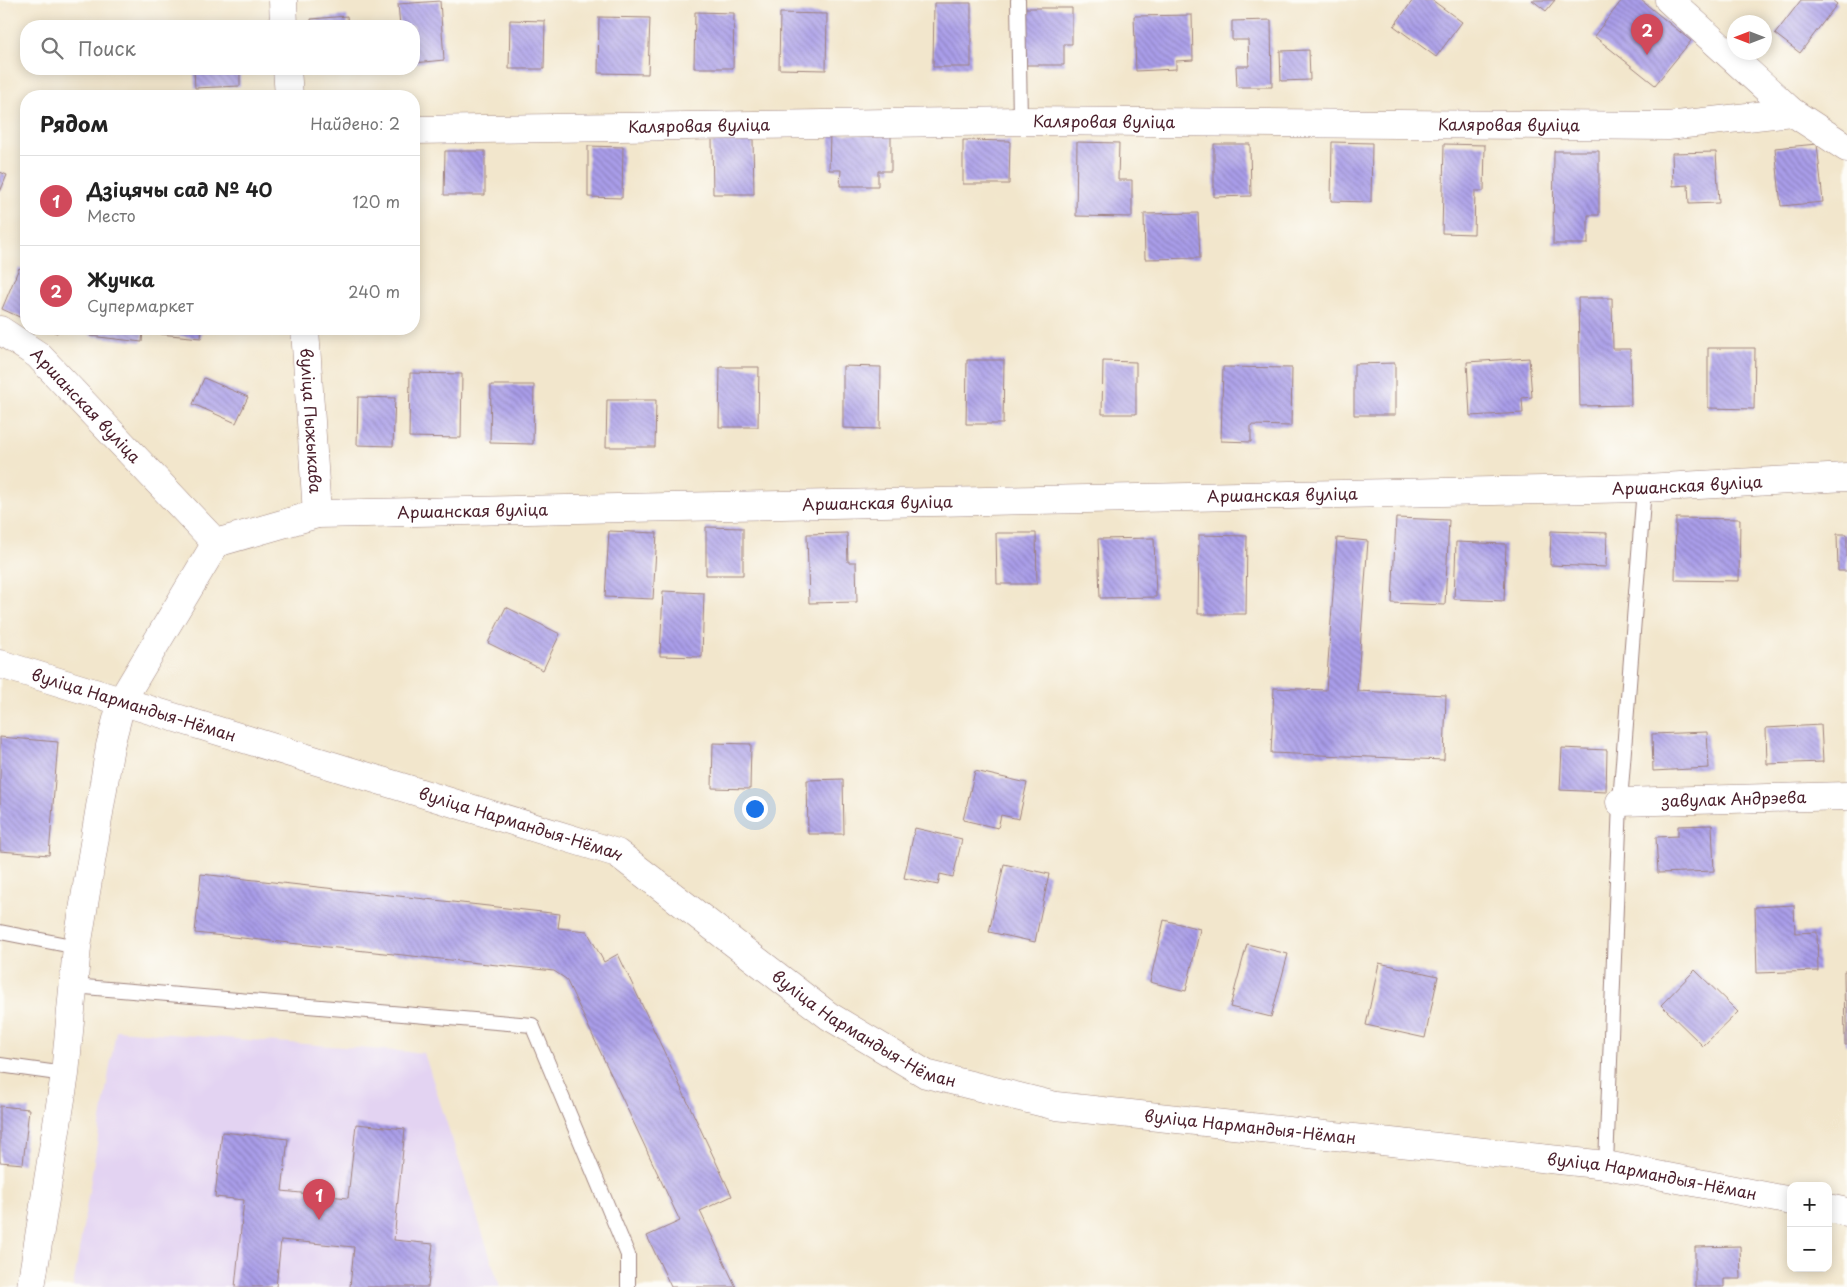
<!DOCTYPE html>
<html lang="ru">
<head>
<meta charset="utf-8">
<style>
  :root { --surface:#fff; --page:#f6f6f6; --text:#222; --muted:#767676; --line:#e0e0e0; --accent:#d1495b }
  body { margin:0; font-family:"Playpen Sans",sans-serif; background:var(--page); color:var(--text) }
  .controls { position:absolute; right:15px; bottom:15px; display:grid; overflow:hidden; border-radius:10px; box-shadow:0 2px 12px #0003 }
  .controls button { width:45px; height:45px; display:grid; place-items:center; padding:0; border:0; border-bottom:1px solid var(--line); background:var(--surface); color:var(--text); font:25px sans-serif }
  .compass { position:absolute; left:1727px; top:15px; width:45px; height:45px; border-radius:50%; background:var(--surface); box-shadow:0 2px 12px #0003; rotate:270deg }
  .you { position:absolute; left:754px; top:808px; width:18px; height:18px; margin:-12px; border:4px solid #fff; border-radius:50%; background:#1a73e8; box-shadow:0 0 0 8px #1a73e833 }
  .badge { display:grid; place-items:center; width:32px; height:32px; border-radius:50%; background:var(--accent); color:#fff; font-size:16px; font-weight:700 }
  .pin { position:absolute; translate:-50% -41px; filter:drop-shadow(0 1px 2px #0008) }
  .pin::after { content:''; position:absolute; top:26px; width:18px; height:15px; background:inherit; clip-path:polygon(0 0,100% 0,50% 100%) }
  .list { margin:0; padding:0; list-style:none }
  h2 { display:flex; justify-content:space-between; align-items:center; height:65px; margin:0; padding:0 20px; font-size:21px }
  h2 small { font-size:16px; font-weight:400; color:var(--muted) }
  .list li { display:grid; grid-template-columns:32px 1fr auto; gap:15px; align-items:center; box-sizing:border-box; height:90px; padding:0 20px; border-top:1px solid var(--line) }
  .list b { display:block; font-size:19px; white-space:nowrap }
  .list p { margin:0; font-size:16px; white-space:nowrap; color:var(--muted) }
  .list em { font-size:16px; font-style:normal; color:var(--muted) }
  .icon { flex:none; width:28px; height:28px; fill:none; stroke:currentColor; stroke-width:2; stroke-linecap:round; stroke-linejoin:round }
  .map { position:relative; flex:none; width:1847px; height:1287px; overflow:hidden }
  .search { position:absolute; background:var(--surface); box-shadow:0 2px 12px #0003; left:20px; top:20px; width:400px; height:55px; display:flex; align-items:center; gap:12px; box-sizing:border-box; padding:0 18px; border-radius:20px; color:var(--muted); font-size:19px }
  .panel { position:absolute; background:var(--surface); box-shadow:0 2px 12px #0003; left:20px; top:90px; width:400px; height:245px; border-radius:20px }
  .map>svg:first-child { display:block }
</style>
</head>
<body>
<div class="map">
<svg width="1847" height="1287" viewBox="0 0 1847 1287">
  <defs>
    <pattern id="building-back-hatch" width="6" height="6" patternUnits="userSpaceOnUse" patternTransform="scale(1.25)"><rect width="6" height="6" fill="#a99de9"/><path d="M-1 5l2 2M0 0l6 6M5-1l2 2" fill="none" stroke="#8c7fbd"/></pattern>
  </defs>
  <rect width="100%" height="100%" fill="#fdfcf7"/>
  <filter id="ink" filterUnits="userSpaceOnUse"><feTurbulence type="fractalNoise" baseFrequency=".02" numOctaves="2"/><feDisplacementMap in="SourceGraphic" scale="10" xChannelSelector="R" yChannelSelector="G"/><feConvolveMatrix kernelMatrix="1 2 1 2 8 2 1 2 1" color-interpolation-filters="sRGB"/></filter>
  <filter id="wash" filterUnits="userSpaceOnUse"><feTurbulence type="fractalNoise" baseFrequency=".0096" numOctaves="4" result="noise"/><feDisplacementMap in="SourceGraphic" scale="20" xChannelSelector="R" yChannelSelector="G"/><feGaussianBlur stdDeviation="1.12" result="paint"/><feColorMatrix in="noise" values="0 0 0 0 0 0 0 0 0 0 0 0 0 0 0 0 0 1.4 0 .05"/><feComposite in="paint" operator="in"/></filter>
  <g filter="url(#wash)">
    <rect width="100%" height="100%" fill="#f2e6cc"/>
    <path fill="#e3d3f2" d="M 116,1030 L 424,1053 L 500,1287 L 73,1287 Z"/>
    <g id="blocks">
      <path fill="url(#building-back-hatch)" d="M 1413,0 L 1432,0 L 1462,22 L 1436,57 L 1394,26 Z
        M 1532,0 L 1555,0 L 1546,11 Z
        M 1622,0 L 1641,0 L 1691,41 L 1655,85 L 1594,36 Z
        M 1801,0 L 1832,0 L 1837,4 L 1800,53 L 1775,34 Z
        M 440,1 L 444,60 L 414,63 L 414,26 L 400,26 L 398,4 Z
        M 934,3 L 971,3 L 971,67 L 933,67 Z
        M 1021,8 L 1072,8 L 1072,44 L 1064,44 L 1064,65 L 1021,65 Z
        M 695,12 L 734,13 L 733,68 L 694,68 Z
        M 780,13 L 827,14 L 826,70 L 779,69 Z
        M 1192,15 L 1193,60 L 1176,61 L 1176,69 L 1136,71 L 1134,16 Z
        M 347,16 L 348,26 L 312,26 L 311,19 Z
        M 599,17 L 650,18 L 648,74 L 598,73 Z
        M 510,20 L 545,21 L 544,69 L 509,69 Z
        M 1271,20 L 1272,87 L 1237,87 L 1236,66 L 1249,66 L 1248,40 L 1232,40 L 1232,21 Z
        M 1309,50 L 1310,80 L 1281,81 L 1280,51 Z
        M 194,69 L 240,69 L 240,86 L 195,88 Z
        M 830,134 L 891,135 L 891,171 L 878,171 L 878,186 L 840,186 L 841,170 L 829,170 Z
        M 753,138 L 754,194 L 713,194 L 712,139 Z
        M 963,140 L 1010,141 L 1009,184 L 963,184 Z
        M 1077,142 L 1119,143 L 1118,180 L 1132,180 L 1132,217 L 1076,216 Z
        M 1332,142 L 1372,143 L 1371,202 L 1331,201 Z
        M 1214,144 L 1250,144 L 1251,196 L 1214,197 Z
        M 1444,144 L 1485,145 L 1484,191 L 1475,191 L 1474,234 L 1442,233 Z
        M 1817,144 L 1823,202 L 1781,206 L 1775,148 Z
        M 588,146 L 623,147 L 622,198 L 588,197 Z
        M 445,151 L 485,151 L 485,195 L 444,195 Z
        M 1554,151 L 1599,151 L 1599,215 L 1588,215 L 1588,244 L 1553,244 Z
        M 1716,152 L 1719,203 L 1689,204 L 1688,185 L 1673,186 L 1672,153 Z
        M 0,172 L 7,175 L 0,192 Z
        M 1198,213 L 1200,258 L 1145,259 L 1144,214 Z
        M 19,268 L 26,272 L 26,320 L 2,309 Z
        M 1578,298 L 1612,298 L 1613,349 L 1630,349 L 1631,405 L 1580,406 Z
        M 47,329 L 59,329 L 57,333 Z
        M 91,329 L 143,329 L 142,342 L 90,336 Z
        M 160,329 L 202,329 L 201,338 L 160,334 Z
        M 1708,348 L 1755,348 L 1754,409 L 1708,408 Z
        M 1529,358 L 1532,397 L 1522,398 L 1523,413 L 1470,416 L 1467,362 Z
        M 967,360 L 1004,360 L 1003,424 L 966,424 Z
        M 1103,361 L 1136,362 L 1136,414 L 1102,414 Z
        M 1395,363 L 1395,415 L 1354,415 L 1354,364 Z
        M 843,366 L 881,367 L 880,429 L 843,428 Z
        M 720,367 L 759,367 L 758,427 L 719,427 Z
        M 1223,367 L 1292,368 L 1291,426 L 1251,425 L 1251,442 L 1221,441 Z
        M 410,373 L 462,374 L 461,438 L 409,437 Z
        M 204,378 L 248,397 L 236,423 L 193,404 Z
        M 491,385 L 534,385 L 533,444 L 490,443 Z
        M 358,397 L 395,398 L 393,446 L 357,445 Z
        M 607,400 L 656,400 L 655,447 L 606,447 Z
        M 1396,518 L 1449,520 L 1445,605 L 1392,603 Z
        M 1676,518 L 1740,519 L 1739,581 L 1675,580 Z
        M 706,527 L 743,528 L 743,575 L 706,575 Z
        M 609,531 L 657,533 L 653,599 L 605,597 Z
        M 1551,531 L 1607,533 L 1606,567 L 1550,565 Z
        M 847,533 L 848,562 L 856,562 L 857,602 L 809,603 L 807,534 Z
        M 996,533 L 1036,533 L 1037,584 L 997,584 Z
        M 1837,534 L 1847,534 L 1847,571 L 1838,571 Z
        M 1199,535 L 1247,536 L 1246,614 L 1198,614 Z
        M 1154,538 L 1156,597 L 1100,598 L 1098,539 Z
        M 1337,538 L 1368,541 L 1357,691 L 1446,695 L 1444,760 L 1271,753 L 1274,688 L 1326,690 Z
        M 1456,542 L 1506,544 L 1504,601 L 1454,599 Z
        M 663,591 L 704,593 L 702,657 L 660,656 Z
        M 506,607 L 560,634 L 543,670 L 488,643 Z
        M 1821,725 L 1823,762 L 1767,764 L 1766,728 Z
        M 1707,732 L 1709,768 L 1653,771 L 1652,734 Z
        M 0,737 L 58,742 L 49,855 L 0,851 Z
        M 713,743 L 751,744 L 750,789 L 712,788 Z
        M 1562,748 L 1607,750 L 1606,792 L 1560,790 Z
        M 975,771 L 1027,783 L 1019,819 L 1001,815 L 998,828 L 963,820 Z
        M 843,779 L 844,834 L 808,834 L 807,780 Z
        M 1712,825 L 1714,871 L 1658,873 L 1656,837 L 1678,836 L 1678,826 Z
        M 915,828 L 962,839 L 953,877 L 940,874 L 938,885 L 904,878 Z
        M 1004,864 L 1049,874 L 1035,942 L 989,932 Z
        M 201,874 L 560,914 L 558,928 L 587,931 L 604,962 L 618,954 L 732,1196 L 700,1211 L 736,1287 L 671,1287 L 647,1236 L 680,1221 L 566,979 L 554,971 L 195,933 Z
        M 1794,905 L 1795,933 L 1817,932 L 1818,971 L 1757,973 L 1755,907 Z
        M 1164,920 L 1200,929 L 1186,991 L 1150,982 Z
        M 1247,944 L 1288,954 L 1271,1017 L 1230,1007 Z
        M 1379,963 L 1438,976 L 1425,1038 L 1366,1025 Z
        M 1695,970 L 1738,1012 L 1703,1046 L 1661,1005 Z
        M 1844,971 L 1847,971 L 1847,1045 L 1845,1045 Z
        M 0,1106 L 29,1109 L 23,1164 L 0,1162 Z
        M 356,1124 L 405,1129 L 394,1240 L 433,1244 L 428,1287 L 350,1287 L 354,1247 L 281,1240 L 276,1287 L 235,1287 L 244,1200 L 215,1197 L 222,1132 L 288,1139 L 282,1191 L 348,1198 Z
        M 1740,1246 L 1741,1279 L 1724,1279 L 1724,1287 L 1695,1287 L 1695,1247 Z"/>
    </g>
  </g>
  <g filter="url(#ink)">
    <use href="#blocks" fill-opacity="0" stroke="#9e827c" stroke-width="1"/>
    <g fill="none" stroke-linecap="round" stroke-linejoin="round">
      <defs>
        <path id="lane" d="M 1018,0 L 1020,121
          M 0,932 L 77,947
          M 73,986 L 532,1025 L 628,1255 L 628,1287
          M 0,1065 L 65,1074
          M 1606,1165 L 1620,802 L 1644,488"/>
        <g id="street">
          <path d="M 283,0 L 284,26"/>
          <path d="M 1669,0 L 1792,112 L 1847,148"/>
          <path d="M 287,69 L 289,96"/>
          <path id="s1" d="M 414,130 L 1020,121 L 1668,126 L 1792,112"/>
          <path id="s2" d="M 305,329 L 317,514"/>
          <path id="s3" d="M 0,330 L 38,355 L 216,543 L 317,514 L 1644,488 L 1847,477"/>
          <path id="s4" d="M 0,664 L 617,853 L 829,1016 L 926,1074 L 1056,1106 L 1606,1165 L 1791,1201"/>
          <path id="s5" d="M 1620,802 L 1847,796"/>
          <path d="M 1828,1208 L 1847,1212"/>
          <path d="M 31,1287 L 65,1074 L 77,947 L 110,746 L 122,700 L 216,543"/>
        </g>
      </defs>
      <use href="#lane" stroke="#9e827c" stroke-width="16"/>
      <use href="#street" stroke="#9e827c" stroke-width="29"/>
      <use href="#lane" stroke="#fff" stroke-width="14"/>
      <use href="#street" stroke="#fff" stroke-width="28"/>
    </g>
  </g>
  <g text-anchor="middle" stroke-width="5" stroke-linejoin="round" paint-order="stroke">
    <g font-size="16" fill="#4a1f2b" stroke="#fdfcf7">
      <text dy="6" stroke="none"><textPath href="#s1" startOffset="690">Каляровая вуліца</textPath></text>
      <text dy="6" stroke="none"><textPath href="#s1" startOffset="1095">Каляровая вуліца</textPath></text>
      <text dy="6" stroke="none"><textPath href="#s1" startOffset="285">Каляровая вуліца</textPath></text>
      <text dy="6" stroke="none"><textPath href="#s3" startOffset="115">Аршанская вуліца</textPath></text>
      <text dy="6" stroke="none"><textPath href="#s2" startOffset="92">вуліца Пыжыкава</textPath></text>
      <text dy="6" stroke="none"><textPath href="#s3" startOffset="1780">Аршанская вуліца</textPath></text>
      <text dy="6" stroke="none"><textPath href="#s3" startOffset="1375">Аршанская вуліца</textPath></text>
      <text dy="6" stroke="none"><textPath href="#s3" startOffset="970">Аршанская вуліца</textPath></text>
      <text dy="6" stroke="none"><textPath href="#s3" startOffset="565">Аршанская вуліца</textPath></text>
      <text dy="6" stroke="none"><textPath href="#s4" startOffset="140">вуліца Нармандыя-Нёман</textPath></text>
      <text dy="6" stroke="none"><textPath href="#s5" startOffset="114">завулак Андрэева</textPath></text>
      <text dy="6" stroke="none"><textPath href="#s4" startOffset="545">вуліца Нармандыя-Нёман</textPath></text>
      <text dy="6" stroke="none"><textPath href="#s4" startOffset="950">вуліца Нармандыя-Нёман</textPath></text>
      <text dy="6" stroke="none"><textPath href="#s4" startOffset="1355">вуліца Нармандыя-Нёман</textPath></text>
      <text dy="6" stroke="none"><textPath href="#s4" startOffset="1760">вуліца Нармандыя-Нёман</textPath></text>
    </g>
  </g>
</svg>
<div class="controls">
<button>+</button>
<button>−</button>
</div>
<svg class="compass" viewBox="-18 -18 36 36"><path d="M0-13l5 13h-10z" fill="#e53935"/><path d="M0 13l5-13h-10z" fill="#767676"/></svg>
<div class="you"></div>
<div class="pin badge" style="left:319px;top:1220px">1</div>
<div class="pin badge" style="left:1647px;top:55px">2</div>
<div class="search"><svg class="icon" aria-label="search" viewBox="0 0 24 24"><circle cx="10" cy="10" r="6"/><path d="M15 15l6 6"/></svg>Поиск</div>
<section class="panel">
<h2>Рядом<small>Найдено: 2</small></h2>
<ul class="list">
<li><span class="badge">1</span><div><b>Дзіцячы сад № 40</b><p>Место</p></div><em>120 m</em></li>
<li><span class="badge">2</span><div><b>Жучка</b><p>Супермаркет</p></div><em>240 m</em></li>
</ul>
</section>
</div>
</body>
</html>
